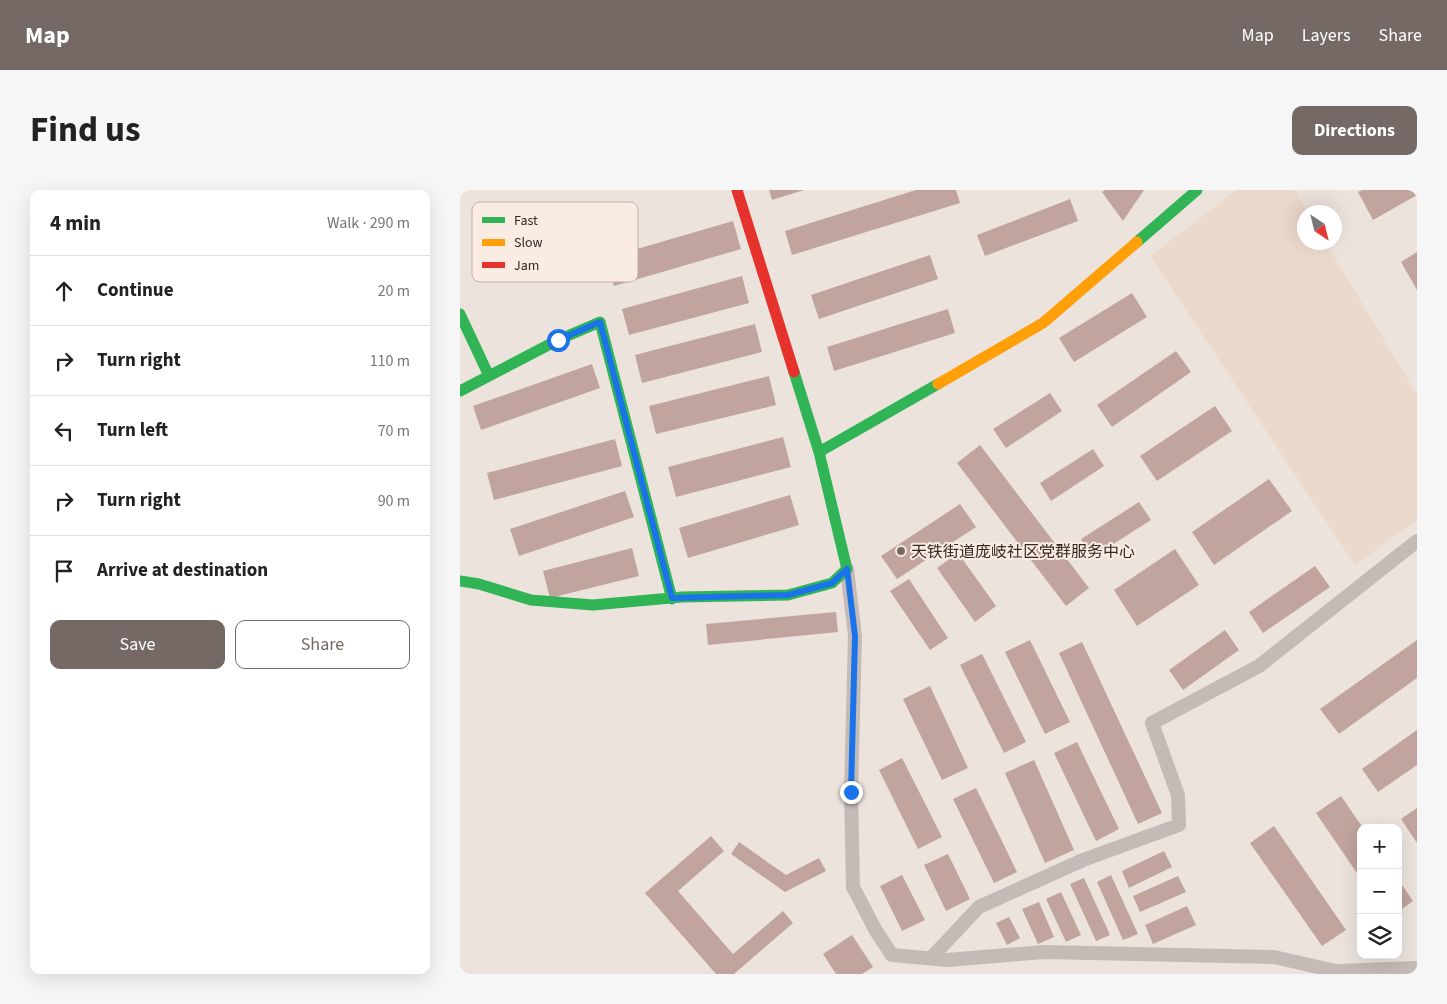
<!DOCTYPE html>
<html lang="en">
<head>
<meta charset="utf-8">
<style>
  :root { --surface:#fff; --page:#f6f6f6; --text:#222; --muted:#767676; --line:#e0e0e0; --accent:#756965 }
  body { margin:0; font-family:"Source Sans 3","Noto Sans SC",sans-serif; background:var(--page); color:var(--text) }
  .controls { position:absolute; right:15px; bottom:15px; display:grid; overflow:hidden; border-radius:10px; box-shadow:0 5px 20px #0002 }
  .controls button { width:45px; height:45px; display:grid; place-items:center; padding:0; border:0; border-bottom:1px solid var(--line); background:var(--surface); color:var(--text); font:25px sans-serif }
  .compass { position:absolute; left:837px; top:15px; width:45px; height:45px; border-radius:50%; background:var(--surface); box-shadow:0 5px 20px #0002; rotate:145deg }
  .stop { position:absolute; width:15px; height:15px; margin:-11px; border:4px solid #1a73e8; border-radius:50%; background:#fff }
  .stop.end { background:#1a73e8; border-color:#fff; box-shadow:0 1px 5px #0008 }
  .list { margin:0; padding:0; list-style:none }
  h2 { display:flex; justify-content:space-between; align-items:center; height:65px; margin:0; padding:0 20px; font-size:21px }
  h2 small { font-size:16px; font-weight:400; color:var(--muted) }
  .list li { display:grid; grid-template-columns:32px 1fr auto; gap:15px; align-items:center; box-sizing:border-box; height:70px; padding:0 20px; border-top:1px solid var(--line) }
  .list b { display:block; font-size:19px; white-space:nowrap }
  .list em { font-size:16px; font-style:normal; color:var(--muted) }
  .actions { display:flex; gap:10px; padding:15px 20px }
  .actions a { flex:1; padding:11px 0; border:1px solid var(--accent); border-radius:10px; text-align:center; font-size:18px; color:var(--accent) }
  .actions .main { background:var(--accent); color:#fff }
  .icon { flex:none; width:28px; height:28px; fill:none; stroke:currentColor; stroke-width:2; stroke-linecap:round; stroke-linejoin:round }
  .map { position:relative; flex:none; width:957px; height:784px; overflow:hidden; border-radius:10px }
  header { display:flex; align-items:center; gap:30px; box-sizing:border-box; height:70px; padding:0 25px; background:var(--accent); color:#fff }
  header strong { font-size:24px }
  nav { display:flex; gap:28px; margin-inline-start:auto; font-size:18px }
  .intro { display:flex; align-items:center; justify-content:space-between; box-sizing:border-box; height:120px; padding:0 30px }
  h1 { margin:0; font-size:35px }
  .button { padding:12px 22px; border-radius:10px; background:var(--accent); color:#fff; font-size:18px; font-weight:700 }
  main { display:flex; gap:30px; padding:0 30px }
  aside { flex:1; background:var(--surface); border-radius:10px; box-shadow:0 5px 20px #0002 }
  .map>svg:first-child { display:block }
</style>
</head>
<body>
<header>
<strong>Map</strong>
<nav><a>Map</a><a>Layers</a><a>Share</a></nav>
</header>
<div class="intro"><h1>Find us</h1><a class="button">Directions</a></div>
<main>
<aside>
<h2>4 min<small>Walk · 290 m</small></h2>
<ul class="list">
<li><svg class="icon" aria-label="ahead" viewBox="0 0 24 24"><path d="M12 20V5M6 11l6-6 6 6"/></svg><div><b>Continue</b></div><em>20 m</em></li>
<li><svg class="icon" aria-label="right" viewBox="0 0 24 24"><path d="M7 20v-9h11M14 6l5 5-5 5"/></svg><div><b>Turn right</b></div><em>110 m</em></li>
<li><svg class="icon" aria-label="left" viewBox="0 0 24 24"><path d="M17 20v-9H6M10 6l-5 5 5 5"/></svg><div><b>Turn left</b></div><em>70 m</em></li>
<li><svg class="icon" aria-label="right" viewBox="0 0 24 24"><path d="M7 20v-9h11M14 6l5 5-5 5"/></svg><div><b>Turn right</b></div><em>90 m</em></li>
<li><svg class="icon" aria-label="arrive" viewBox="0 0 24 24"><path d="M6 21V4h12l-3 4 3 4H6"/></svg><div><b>Arrive at destination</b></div></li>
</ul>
<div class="actions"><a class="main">Save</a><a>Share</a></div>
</aside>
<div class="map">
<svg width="957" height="784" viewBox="0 0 957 784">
  <rect width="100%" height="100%" fill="#ece3dd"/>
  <path fill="#ebd9cb" d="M 777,0 L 835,0 L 848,22 L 844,22 L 844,52 L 866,53 L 957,205 L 957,330 L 895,375 L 690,66 Z"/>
  <path fill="#c1a49e" d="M 309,0 L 344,0 L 312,10 Z
    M 456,0 L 496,0 L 500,13 L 332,65 L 325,41 Z
    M 645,0 L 684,0 L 663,31 L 642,2 Z
    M 902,0 L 957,0 L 957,5 L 913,30 L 898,2 Z
    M 610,9 L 618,31 L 525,66 L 517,45 Z
    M 273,31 L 281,59 L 154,96 L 146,68 Z
    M 957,62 L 957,100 L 941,72 Z
    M 470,65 L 478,89 L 359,129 L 351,105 Z
    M 282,86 L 289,113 L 169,145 L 162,119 Z
    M 672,103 L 687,127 L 614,172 L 599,148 Z
    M 488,119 L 495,143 L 374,181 L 367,157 Z
    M 295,134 L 302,162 L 182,193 L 175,165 Z
    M 716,161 L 731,182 L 652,237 L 637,215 Z
    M 132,174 L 140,198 L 21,240 L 13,216 Z
    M 309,186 L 316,215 L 196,244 L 189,216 Z
    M 590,203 L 602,221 L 546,258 L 533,239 Z
    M 755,216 L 772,241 L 697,291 L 680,266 Z
    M 323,247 L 331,277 L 216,307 L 208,277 Z
    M 155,249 L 162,276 L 34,310 L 27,283 Z
    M 520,255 L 629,398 L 606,416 L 497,273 Z
    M 633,259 L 644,276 L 591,311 L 580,293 Z
    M 809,289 L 832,321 L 754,375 L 732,342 Z
    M 165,301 L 174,327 L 59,366 L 50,339 Z
    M 330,305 L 339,335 L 228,368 L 219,338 Z
    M 679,312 L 691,330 L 633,367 L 621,349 Z
    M 500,314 L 516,337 L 437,389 L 421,366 Z
    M 172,358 L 179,386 L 90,408 L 83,381 Z
    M 715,359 L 739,395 L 677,436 L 654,400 Z
    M 498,363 L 536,416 L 515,432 L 477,378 Z
    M 855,376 L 870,397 L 803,443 L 789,422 Z
    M 449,389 L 488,448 L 470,460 L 430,401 Z
    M 376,422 L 378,442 L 248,455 L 246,434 Z
    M 765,440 L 779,460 L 723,500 L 709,480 Z
    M 570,450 L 610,532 L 585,544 L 545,462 Z
    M 957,450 L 957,488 L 879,544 L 860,519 Z
    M 622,452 L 702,623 L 678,634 L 599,463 Z
    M 522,464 L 566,552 L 544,563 L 500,475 Z
    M 470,496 L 508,578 L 482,590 L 443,509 Z
    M 957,540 L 957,575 L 918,602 L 902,579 Z
    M 617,552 L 659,639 L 636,651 L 594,563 Z
    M 442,568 L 482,647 L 458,659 L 419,580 Z
    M 574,570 L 614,660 L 585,673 L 545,583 Z
    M 516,598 L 557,682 L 534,693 L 493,609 Z
    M 881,606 L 903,638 L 901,638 L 901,689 L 856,623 Z
    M 957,618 L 957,653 L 941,629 Z
    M 814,636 L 886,740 L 862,756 L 790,653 Z
    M 251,646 L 264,661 L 218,701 L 273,764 L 323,721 L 333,733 L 274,784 L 256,784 L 185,703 Z
    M 279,652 L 326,685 L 359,668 L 366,681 L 325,702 L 271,664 Z
    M 704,661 L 712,677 L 669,698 L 662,681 Z
    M 488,664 L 510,709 L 486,721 L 464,675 Z
    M 442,685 L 465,730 L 442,741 L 420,696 Z
    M 651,685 L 678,744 L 663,750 L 637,692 Z
    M 718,686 L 726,702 L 680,722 L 673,706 Z
    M 624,688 L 650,745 L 636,751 L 610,694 Z
    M 938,689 L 953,711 L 938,722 Z
    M 601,702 L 621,745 L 606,752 L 586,709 Z
    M 579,712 L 594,747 L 578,754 L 562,719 Z
    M 727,716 L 736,735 L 693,754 L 685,735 Z
    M 549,727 L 560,748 L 547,755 L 536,733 Z
    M 392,745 L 413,777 L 402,784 L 376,784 L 363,764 Z"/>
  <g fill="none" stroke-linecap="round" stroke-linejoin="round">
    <path stroke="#c4bbb7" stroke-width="14" d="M 387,379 L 395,446 L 391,602 L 393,697 L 416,741 L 432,765 L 487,770 L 584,762 L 814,767 L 876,781 L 957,778
      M 471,768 L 519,717 L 623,670 L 719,635 L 718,605 L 692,533 L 799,476 L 957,351"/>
    <path stroke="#30b455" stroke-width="11" d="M 677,52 L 737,0
      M 0,124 L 29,186
      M 334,182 L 359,262
      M 0,201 L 98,150 L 140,132 L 212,409
      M 0,391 L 19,394 L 71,410 L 133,415 L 222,407 L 328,405 L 372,393 L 387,379 L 359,262 L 478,194"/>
    <path stroke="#ff9f0a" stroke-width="11" d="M 478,194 L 583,133 L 677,52"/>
    <path stroke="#e5322d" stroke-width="11" d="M 277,0 L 334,182"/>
  </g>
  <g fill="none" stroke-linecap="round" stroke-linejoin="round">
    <path stroke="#1a73e8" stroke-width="6" d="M 98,150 L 140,132 L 212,408 L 328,405 L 372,393 L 387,379 L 395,446 L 391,602"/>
  </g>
  <circle fill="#756965" stroke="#faece3" stroke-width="2" cx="441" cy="361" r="5"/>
  <g text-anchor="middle" stroke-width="4" stroke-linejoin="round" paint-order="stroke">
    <g font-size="16" fill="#352825" stroke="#faece3" text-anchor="start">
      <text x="451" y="367">天铁街道庞岐社区党群服务中心</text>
    </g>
  </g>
  <rect x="12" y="12" width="166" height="80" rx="8" fill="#faece3" stroke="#bfb1aa" stroke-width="1"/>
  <rect x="22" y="27" width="23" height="6" fill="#30b455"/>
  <rect x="22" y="49" width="23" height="7" fill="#ff9f0a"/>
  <rect x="22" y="72" width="23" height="6" fill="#e5322d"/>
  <g font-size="14" fill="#352825">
    <text x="54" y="35">Fast</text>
    <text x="54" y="57">Slow</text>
    <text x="54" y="80">Jam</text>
  </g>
</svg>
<div class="controls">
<button>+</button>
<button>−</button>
<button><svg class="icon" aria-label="layers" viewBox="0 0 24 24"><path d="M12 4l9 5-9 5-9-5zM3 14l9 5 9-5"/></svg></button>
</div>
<svg class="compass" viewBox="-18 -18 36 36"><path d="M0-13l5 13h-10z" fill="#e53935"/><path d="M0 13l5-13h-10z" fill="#767676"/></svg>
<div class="stop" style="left:98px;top:150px"></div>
<div class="stop end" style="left:391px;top:602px"></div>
</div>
</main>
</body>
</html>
